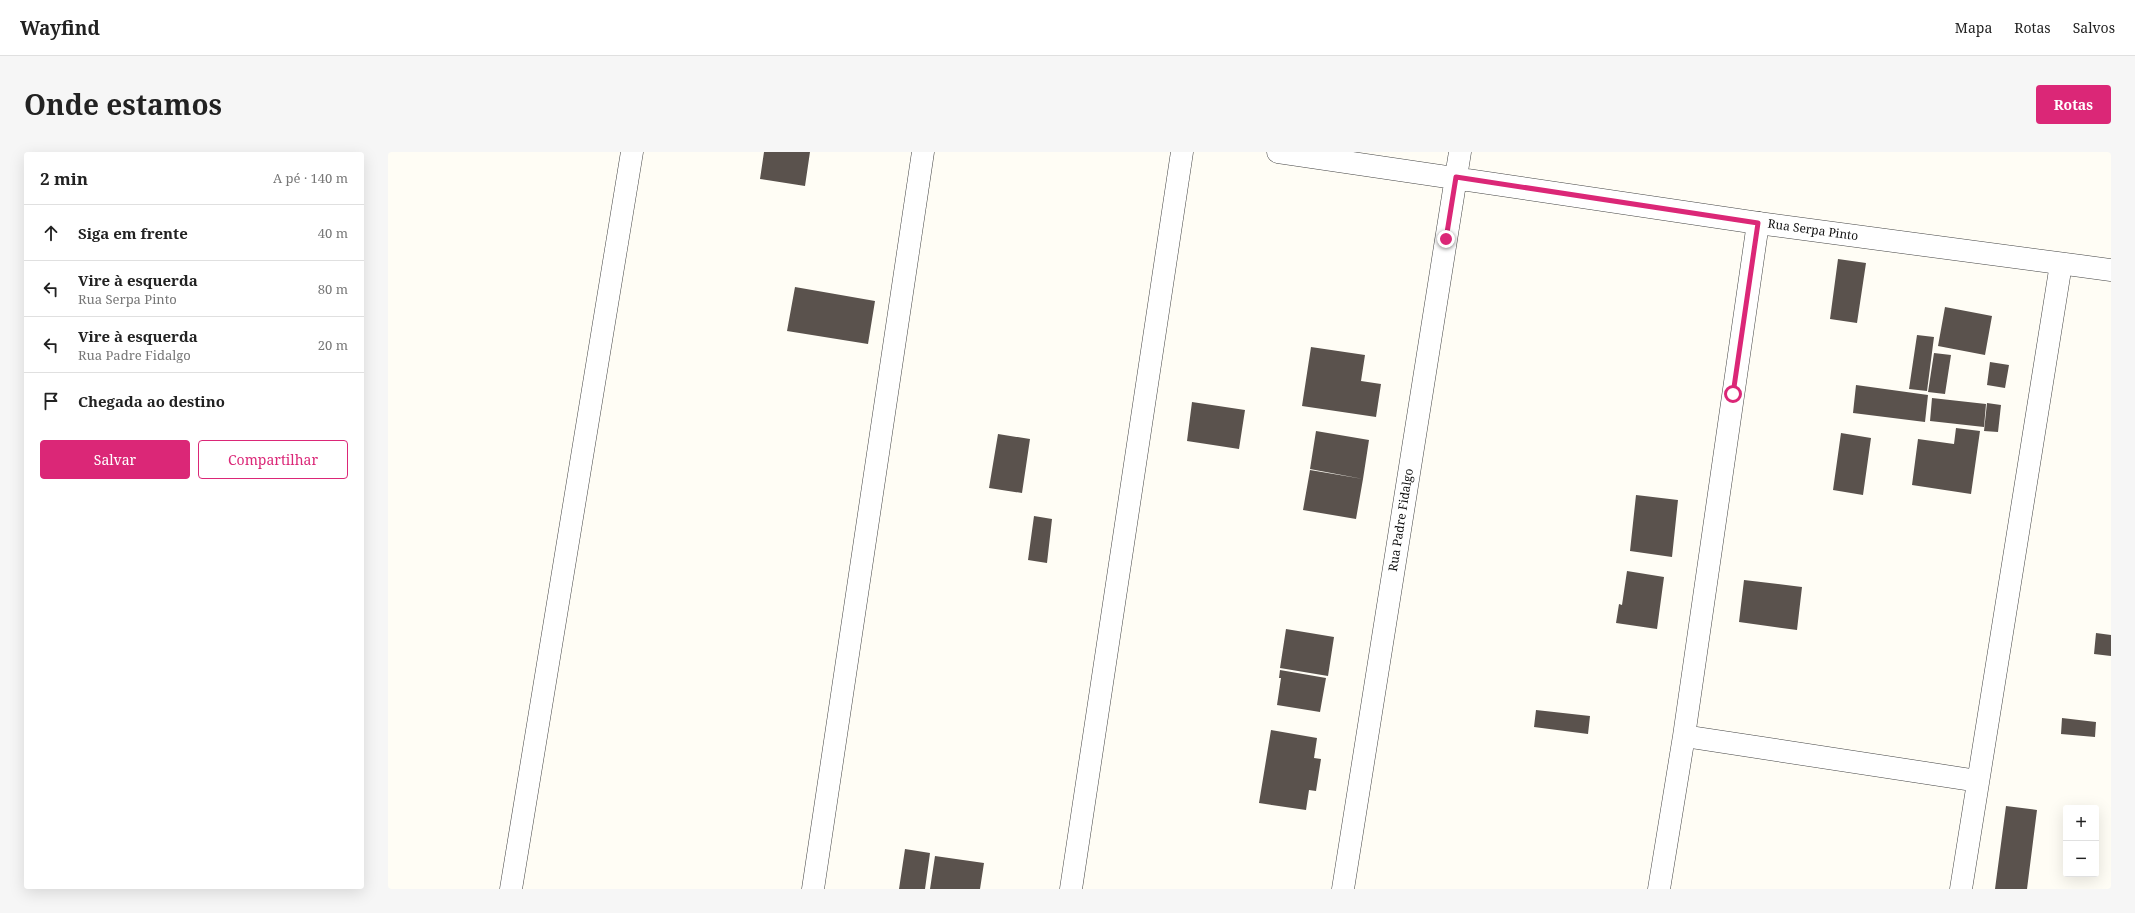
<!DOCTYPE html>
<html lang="pt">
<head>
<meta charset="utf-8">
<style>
  :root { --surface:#fff; --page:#f6f6f6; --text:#222; --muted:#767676; --line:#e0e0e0; --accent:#db2777 }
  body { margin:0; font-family:"Noto Serif",serif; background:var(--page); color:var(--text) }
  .controls { position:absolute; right:12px; bottom:12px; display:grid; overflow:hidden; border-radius:4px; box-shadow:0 4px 16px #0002 }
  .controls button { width:36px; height:36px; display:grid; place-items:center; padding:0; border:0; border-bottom:1px solid var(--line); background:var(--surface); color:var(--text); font:20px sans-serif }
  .stop { position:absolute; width:12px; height:12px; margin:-9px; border:3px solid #db2777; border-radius:50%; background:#fff }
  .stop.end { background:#db2777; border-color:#fff; box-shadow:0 1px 4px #0008 }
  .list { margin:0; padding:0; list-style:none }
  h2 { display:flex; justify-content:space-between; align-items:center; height:52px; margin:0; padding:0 16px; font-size:17px }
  h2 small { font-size:13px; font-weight:400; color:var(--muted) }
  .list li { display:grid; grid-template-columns:26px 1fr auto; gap:12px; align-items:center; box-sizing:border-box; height:56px; padding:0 16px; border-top:1px solid var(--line) }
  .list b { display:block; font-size:15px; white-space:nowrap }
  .list p { margin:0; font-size:13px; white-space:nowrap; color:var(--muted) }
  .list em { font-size:13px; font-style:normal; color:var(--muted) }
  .actions { display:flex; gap:8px; padding:12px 16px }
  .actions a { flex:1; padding:9px 0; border:1px solid var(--accent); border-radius:4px; text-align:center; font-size:14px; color:var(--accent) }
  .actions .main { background:var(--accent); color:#fff }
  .icon { flex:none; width:22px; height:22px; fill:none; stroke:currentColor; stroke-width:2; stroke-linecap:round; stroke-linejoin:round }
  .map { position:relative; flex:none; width:1723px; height:737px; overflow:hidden; border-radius:4px }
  header { display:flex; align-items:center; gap:24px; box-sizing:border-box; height:56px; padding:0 20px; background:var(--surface); border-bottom:1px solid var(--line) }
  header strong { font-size:19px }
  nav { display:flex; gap:22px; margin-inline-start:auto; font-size:14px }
  .intro { display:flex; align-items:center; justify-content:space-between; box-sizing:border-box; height:96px; padding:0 24px }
  h1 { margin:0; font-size:28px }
  .button { padding:10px 18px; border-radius:4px; background:var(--accent); color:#fff; font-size:14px; font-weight:700 }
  main { display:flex; gap:24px; padding:0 24px }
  aside { flex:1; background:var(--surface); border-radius:4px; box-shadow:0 4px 16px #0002 }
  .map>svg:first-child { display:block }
</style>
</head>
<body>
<header>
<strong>Wayfind</strong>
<nav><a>Mapa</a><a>Rotas</a><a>Salvos</a></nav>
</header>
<div class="intro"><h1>Onde estamos</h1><a class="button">Rotas</a></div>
<main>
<aside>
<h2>2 min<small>A pé · 140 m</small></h2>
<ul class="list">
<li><svg class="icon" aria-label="ahead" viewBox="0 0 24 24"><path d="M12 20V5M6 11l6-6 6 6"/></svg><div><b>Siga em frente</b></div><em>40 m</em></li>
<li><svg class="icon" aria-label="left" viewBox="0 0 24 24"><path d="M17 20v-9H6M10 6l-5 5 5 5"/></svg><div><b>Vire à esquerda</b><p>Rua Serpa Pinto</p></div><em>80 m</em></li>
<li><svg class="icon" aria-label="left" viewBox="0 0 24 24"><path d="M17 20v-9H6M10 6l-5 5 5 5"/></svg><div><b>Vire à esquerda</b><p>Rua Padre Fidalgo</p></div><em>20 m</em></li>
<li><svg class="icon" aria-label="arrive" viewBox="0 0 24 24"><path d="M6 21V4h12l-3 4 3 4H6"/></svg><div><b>Chegada ao destino</b></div></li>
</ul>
<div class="actions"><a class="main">Salvar</a><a>Compartilhar</a></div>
</aside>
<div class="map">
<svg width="1723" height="737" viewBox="0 0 1723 737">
  <rect width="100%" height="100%" fill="#fffdf5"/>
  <path fill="#5a524d" d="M 376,0 L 422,0 L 417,34 L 372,27 Z
    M 1450,107 L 1478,111 L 1469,171 L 1442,167 Z
    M 407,135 L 487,149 L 480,192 L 399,179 Z
    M 1557,155 L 1604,164 L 1597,203 L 1550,194 Z
    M 1529,183 L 1546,185 L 1539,239 L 1521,237 Z
    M 923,195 L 977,203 L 973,229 L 993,232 L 988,265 L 914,254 Z
    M 1546,201 L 1563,203 L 1557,242 L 1540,240 Z
    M 1602,210 L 1621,213 L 1617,236 L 1599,233 Z
    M 1468,233 L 1540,243 L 1537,270 L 1465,261 Z
    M 1544,246 L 1598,252 L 1596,275 L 1542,269 Z
    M 804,250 L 857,258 L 851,297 L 799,289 Z
    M 1599,251 L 1613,253 L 1610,280 L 1596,279 Z
    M 1568,276 L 1592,279 L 1583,342 L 1524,333 L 1530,287 L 1566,292 Z
    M 928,279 L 981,288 L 975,327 L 922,317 Z
    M 1453,281 L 1483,286 L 1475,343 L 1445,338 Z
    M 610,282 L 642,287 L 634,341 L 601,336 Z
    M 922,318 L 975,327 L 968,367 L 915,358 Z
    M 1248,343 L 1290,348 L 1284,405 L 1242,399 Z
    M 646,364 L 664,367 L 659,411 L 640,408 Z
    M 1239,419 L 1276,425 L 1269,477 L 1228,471 L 1231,452 L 1234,453 Z
    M 1356,428 L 1414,435 L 1409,478 L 1351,470 Z
    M 898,477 L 946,485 L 940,524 L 892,516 Z
    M 1708,481 L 1723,483 L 1723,504 L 1706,502 Z
    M 892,518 L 938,526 L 932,560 L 889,553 L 893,526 L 891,526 Z
    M 1148,558 L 1202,564 L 1200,582 L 1146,575 Z
    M 1674,566 L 1708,570 L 1707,585 L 1673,582 Z
    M 883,578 L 929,586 L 926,606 L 933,607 L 928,639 L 921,638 L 918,658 L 871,651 Z
    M 1618,654 L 1649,658 L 1639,737 L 1607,737 Z
    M 517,697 L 542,701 L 537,737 L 511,737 Z
    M 547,704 L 596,711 L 592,737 L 542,737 Z"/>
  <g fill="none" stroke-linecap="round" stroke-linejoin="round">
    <defs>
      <path id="minor" d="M 1296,584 L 1590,629
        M 123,737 L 244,0
        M 425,737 L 535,0
        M 683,737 L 794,0
        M 1271,737 L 1296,584 L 1370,71
        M 1573,737 L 1673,112"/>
      <path id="tertiary" d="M 890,0 L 1370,71 L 1723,118
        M 955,737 L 1072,0"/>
    </defs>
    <use href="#minor" stroke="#444" stroke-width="23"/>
    <use href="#tertiary" stroke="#444" stroke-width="23"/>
    <use href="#minor" stroke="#fff" stroke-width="22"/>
    <use href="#tertiary" stroke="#fff" stroke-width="22"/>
  </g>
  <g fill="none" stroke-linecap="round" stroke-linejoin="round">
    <path stroke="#db2777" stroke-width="5" d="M 1058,87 L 1068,25 L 1370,71 L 1345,242"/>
  </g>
  <g text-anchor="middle" stroke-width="4" stroke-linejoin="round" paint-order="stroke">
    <g font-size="12" fill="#111" stroke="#fff">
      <text transform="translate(1425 78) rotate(8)" y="4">Rua Serpa Pinto</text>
      <text transform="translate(1013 368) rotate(-81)" y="4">Rua Padre Fidalgo</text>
    </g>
  </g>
</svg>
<div class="controls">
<button>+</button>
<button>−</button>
</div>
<div class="stop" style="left:1345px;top:242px"></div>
<div class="stop end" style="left:1058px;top:87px"></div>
</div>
</main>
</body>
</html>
